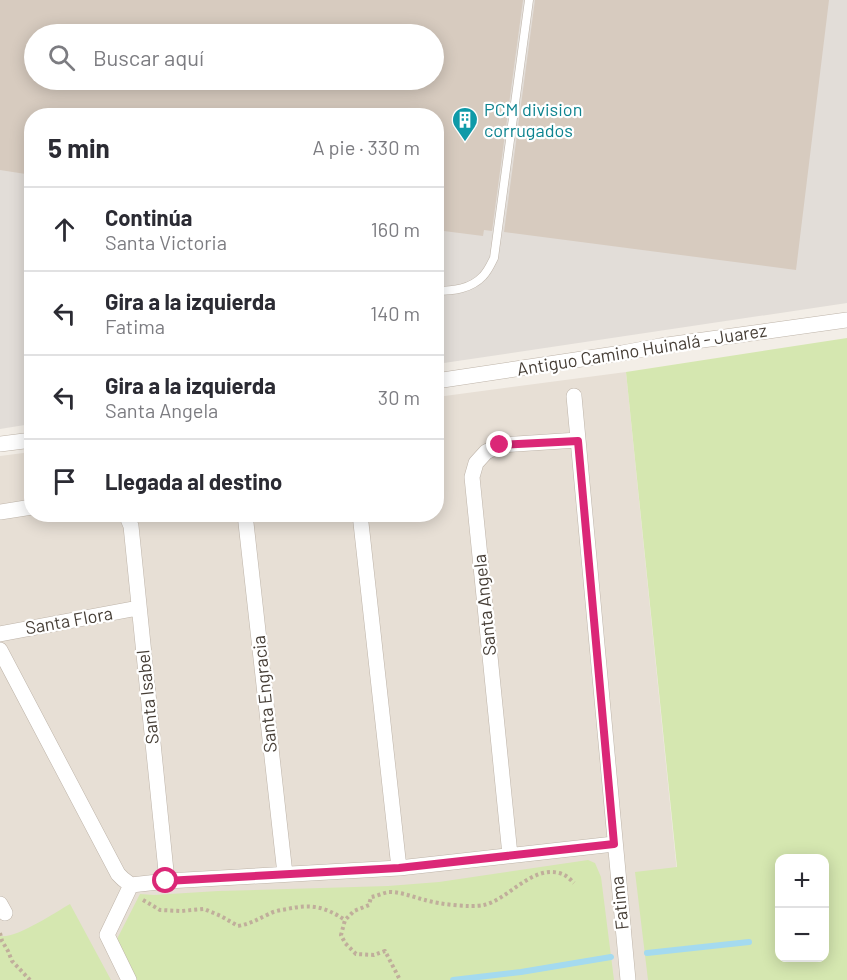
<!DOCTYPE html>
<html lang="es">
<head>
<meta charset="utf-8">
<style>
  :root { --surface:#fff; --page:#f2f2f3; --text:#2b2b33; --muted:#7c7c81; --line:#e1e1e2 }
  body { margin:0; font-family:Barlow,sans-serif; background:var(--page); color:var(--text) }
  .controls { position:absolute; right:18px; bottom:18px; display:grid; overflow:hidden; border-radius:12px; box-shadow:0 3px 15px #0003 }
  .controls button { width:54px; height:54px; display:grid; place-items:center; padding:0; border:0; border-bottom:2px solid var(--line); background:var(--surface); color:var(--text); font:30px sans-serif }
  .stop { position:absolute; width:18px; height:18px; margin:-14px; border:4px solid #db2777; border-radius:50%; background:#fff }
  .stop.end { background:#db2777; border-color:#fff; box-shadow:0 2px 6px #0008 }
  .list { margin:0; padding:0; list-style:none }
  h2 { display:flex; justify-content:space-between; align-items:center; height:78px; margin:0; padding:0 24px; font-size:26px }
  h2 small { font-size:20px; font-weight:400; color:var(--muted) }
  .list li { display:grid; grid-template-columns:39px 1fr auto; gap:18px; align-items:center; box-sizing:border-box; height:84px; padding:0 24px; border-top:2px solid var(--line) }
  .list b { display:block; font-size:22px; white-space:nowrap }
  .list p { margin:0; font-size:20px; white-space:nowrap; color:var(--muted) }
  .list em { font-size:20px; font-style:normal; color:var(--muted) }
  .icon { flex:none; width:33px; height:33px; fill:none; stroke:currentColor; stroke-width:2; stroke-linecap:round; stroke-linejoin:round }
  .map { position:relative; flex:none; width:847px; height:980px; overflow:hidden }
  .search { position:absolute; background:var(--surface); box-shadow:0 3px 15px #0003; left:24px; top:24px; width:420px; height:66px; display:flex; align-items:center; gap:15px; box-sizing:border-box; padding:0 21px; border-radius:33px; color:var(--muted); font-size:22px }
  .panel { position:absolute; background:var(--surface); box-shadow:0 3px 15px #0003; left:24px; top:108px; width:420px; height:414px; border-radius:24px }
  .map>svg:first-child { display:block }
</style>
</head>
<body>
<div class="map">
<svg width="847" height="980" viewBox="0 0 847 980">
  <rect width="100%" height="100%" fill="#f3eee7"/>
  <path fill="#e7dfd5" d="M 626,372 L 688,980 L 0,980 L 0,456 L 31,452 L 32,514 L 436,514 L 437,397 Z"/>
  <path fill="#e2ddd8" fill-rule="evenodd" d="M 0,0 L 847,0 L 847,303 L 437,364 L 436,116 L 32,116 L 31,424 L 0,429 ZM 34,34 L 434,34 L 434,80 L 34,80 Z"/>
  <path fill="#d5e7b0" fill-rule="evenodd" d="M 847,338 L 847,980 L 648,980 L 635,872 L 677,867 L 626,372 ZM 824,858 L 824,958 L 780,958 L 780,858 Z
    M 588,860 L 595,863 L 601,877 L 614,980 L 136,980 L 117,939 L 140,894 L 154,895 L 218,891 L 388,886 L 439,882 Z
    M 70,904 L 111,980 L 0,980 L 0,936 C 16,939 54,913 70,904 Z"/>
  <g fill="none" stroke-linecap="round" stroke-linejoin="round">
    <path stroke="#a4daef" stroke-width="6" d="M 647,953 L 749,942
      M 453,980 L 521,972 L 611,957"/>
  </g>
  <path fill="#d7cbbf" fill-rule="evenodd" d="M 0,0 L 523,0 L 492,231 L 484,230 L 483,236 L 436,230 L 436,116 L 32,116 L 32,175 L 0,170 ZM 34,34 L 434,34 L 434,80 L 34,80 Z
    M 535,0 L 829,0 L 796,270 L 504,232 Z"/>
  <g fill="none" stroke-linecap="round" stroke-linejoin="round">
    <defs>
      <path id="lane" d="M 436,291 C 453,291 471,289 483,276 C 488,271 491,264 494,258 L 529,0"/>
      <path id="street" d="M 436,381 L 622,353 L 660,346 L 847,320
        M 574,396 L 628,980
        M 0,444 L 32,440
        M 0,512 L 32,507
        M 126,514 L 131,526 L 167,881
        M 245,514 L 285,874
        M 360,514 L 399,868
        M 0,634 L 138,608
        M 0,650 L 118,874 L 123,879 L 131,885
        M 510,855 L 472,477 L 476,463 L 486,452 L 500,445 L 578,440
        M 131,885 L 167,881 L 399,868 L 614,844
        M 0,904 L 5,913
        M 129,980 L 107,935 L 131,885"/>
    </defs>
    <use href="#lane" stroke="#beb4a9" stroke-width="9"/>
    <use href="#street" stroke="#beb4a9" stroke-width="16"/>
    <path stroke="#c0ae9b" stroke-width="4" stroke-dasharray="3 3" stroke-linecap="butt" d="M 143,900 L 160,910 L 181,911 L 204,909 L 221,916 L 238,926 C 250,924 258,919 269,914 C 274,911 281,910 287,909 C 311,904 324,906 345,920
      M 0,933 L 2,941 L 8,951 L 12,961 L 30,980
      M 399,978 L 385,951 L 374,955 L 356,954 L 345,943 L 341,935 L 345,920 L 354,911 L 369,905 L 371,897 C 377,896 383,893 389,892 C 402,892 413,897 425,900 C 438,904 471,908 484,905 C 509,899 531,866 559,873 C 565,874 570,879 574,883"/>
    <use href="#lane" stroke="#fff" stroke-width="8"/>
    <use href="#street" stroke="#fff" stroke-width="15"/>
  </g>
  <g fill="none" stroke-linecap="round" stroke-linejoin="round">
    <path stroke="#db2777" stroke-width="8" d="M 166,881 L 399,868 L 614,844 L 578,441 L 500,445"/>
  </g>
  <defs>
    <symbol id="building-pin" viewBox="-11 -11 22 30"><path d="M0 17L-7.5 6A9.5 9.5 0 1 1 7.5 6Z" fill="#0f9aa8" stroke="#fff"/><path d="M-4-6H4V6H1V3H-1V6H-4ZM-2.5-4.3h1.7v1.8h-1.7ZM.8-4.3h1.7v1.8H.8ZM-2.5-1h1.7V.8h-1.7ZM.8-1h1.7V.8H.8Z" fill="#fff"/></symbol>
  </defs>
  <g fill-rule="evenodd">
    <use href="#building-pin" x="450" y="105" width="30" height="40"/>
  </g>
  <g text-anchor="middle" stroke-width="4.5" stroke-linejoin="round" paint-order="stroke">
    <g font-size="18" fill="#0d838f" stroke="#fff" text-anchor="start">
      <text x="484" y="116">PCM division<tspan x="484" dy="21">corrugados</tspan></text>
    </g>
    <g font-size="18" fill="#463e36" stroke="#fff">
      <text transform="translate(642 350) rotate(-9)" y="6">Antiguo Camino Huinalá - Juarez</text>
      <text transform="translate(485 605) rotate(-96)" y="6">Santa Angela</text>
      <text transform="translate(69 621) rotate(-10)" y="6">Santa Flora</text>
      <text transform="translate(265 694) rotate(-96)" y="6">Santa Engracia</text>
      <text transform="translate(148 697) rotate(-96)" y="6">Santa Isabel</text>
      <text transform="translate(620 903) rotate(-96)" y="6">Fatima</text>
    </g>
  </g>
</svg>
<div class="controls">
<button>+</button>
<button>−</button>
</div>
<div class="stop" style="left:166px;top:881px"></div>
<div class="stop end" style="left:500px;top:445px"></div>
<div class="search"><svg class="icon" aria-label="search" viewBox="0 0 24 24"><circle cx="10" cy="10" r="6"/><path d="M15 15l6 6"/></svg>Buscar aquí</div>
<section class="panel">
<h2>5 min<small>A pie · 330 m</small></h2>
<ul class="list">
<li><svg class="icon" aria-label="ahead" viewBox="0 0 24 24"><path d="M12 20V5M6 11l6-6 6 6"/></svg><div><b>Continúa</b><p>Santa Victoria</p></div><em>160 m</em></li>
<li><svg class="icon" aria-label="left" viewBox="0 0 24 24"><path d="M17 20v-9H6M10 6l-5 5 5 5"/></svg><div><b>Gira a la izquierda</b><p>Fatima</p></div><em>140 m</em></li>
<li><svg class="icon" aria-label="left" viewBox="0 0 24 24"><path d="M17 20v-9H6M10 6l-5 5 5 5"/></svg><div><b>Gira a la izquierda</b><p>Santa Angela</p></div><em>30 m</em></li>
<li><svg class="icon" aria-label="arrive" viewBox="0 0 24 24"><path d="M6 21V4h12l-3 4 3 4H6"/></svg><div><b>Llegada al destino</b></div></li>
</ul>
</section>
</div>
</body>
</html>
